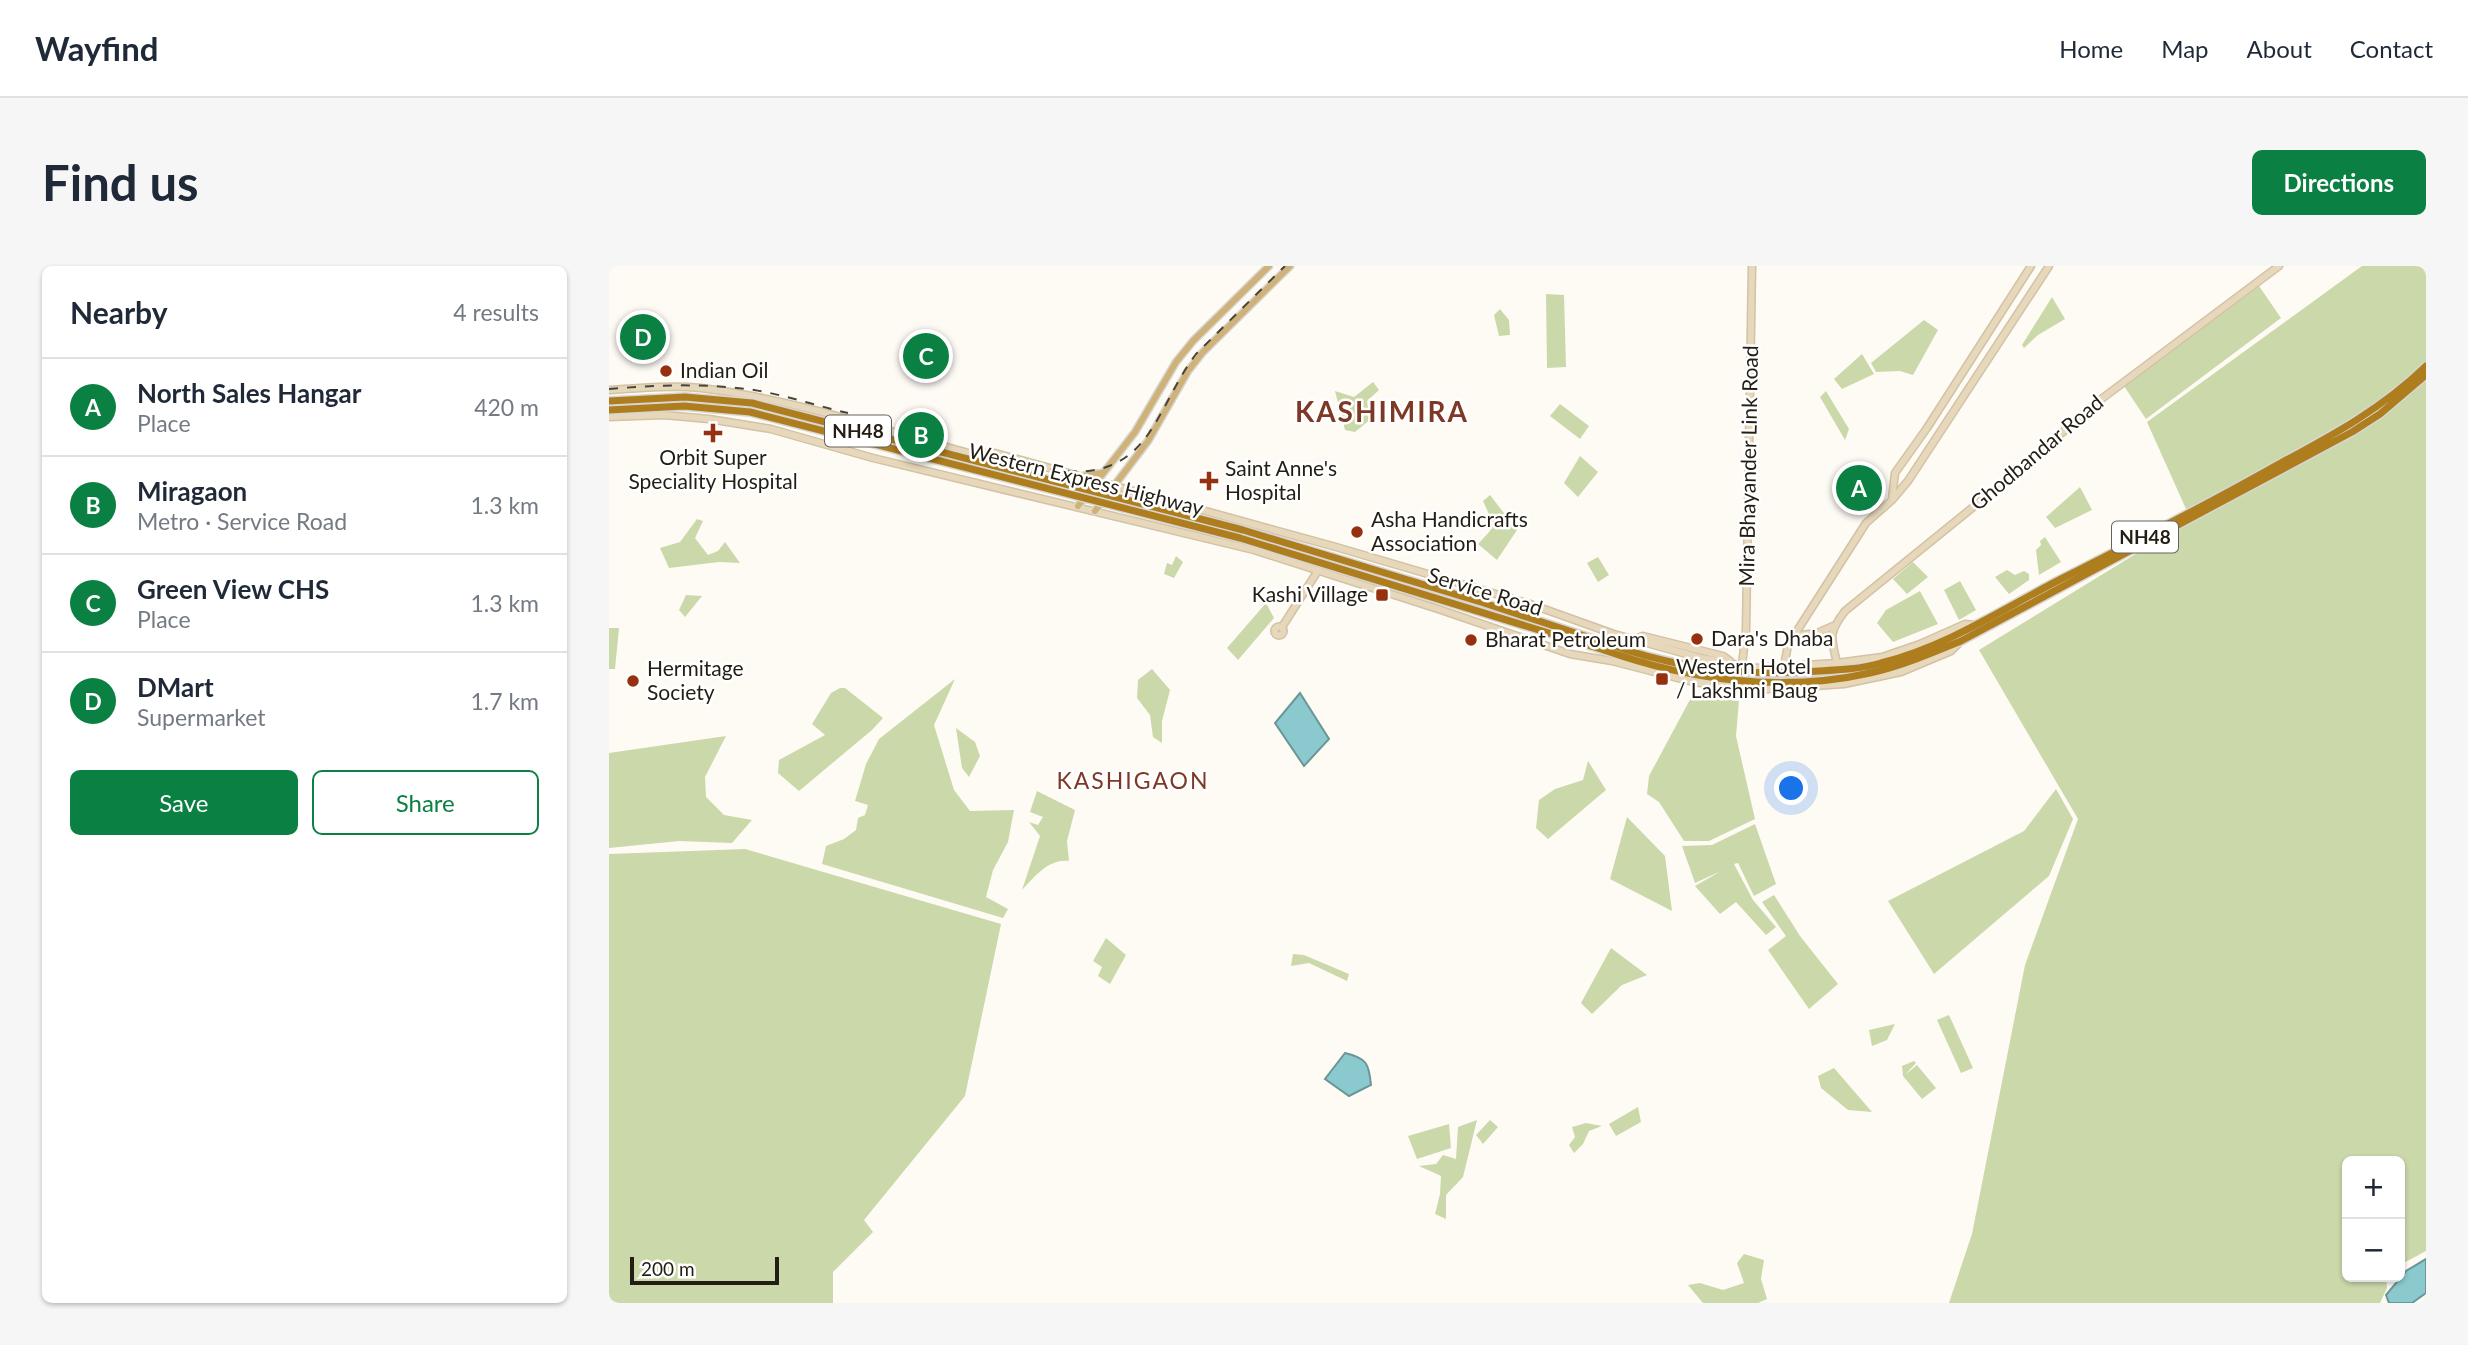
<!DOCTYPE html>
<html lang="en">
<head>
<meta charset="utf-8">
<style>
  :root { --surface:#fff; --page:#f6f6f7; --text:#1f2937; --muted:#747a83; --line:#e0e1e3; --accent:#0b8043 }
  body { margin:0; font-family:Lato,sans-serif; background:var(--page); color:var(--text) }
  .controls { position:absolute; right:21px; bottom:21px; display:grid; overflow:hidden; border-radius:10px; box-shadow:0 2px 5px #0004 }
  .controls button { width:63px; height:63px; display:grid; place-items:center; padding:0; border:0; border-bottom:2px solid var(--line); background:var(--surface); color:var(--text); font:35px sans-serif }
  .scale { position:absolute; left:21px; bottom:18px; width:149px; box-sizing:border-box; padding-left:7px; border:4px solid #231e13; border-top:0; font-size:19px; line-height:24px; white-space:nowrap; color:#231e13; -webkit-text-stroke:5px #fff; paint-order:stroke }
  .you { position:absolute; left:1183px; top:523px; width:24px; height:24px; margin:-18px; border:5px solid #fff; border-radius:50%; background:#1a73e8; box-shadow:0 0 0 10px #1a73e833 }
  .badge { display:grid; place-items:center; width:46px; height:46px; border-radius:50%; background:var(--accent); color:#fff; font-size:23px; font-weight:700 }
  .pin { position:absolute; translate:-50% -50%; border:4px solid #fff; box-shadow:0 2px 7px #0006 }
  .list { margin:0; padding:0; list-style:none }
  h2 { display:flex; justify-content:space-between; align-items:center; height:91px; margin:0; padding:0 28px; font-size:30px }
  h2 small { font-size:23px; font-weight:400; color:var(--muted) }
  .list li { display:grid; grid-template-columns:46px 1fr auto; gap:21px; align-items:center; box-sizing:border-box; height:98px; padding:0 28px; border-top:2px solid var(--line) }
  .list b { display:block; font-size:26px; white-space:nowrap }
  .list p { margin:0; font-size:23px; white-space:nowrap; color:var(--muted) }
  .list em { font-size:23px; font-style:normal; color:var(--muted) }
  .actions { display:flex; gap:14px; padding:21px 28px }
  .actions a { flex:1; padding:16px 0; border:2px solid var(--accent); border-radius:10px; text-align:center; font-size:24px; color:var(--accent) }
  .actions .main { background:var(--accent); color:#fff }
  .map { position:relative; flex:none; width:1817px; height:1037px; overflow:hidden; border-radius:10px }
  header { display:flex; align-items:center; gap:42px; box-sizing:border-box; height:98px; padding:0 35px; background:var(--surface); border-bottom:2px solid var(--line) }
  header strong { font-size:33px }
  nav { display:flex; gap:38px; margin-inline-start:auto; font-size:24px }
  .intro { display:flex; align-items:center; justify-content:space-between; box-sizing:border-box; height:168px; padding:0 42px }
  h1 { margin:0; font-size:49px }
  .button { padding:18px 32px; border-radius:10px; background:var(--accent); color:#fff; font-size:24px; font-weight:700 }
  main { display:flex; gap:42px; padding:0 42px }
  aside { flex:1; background:var(--surface); border-radius:10px; box-shadow:0 2px 5px #0004 }
  .map>svg:first-child { display:block }
</style>
</head>
<body>
<header>
<strong>Wayfind</strong>
<nav><a>Home</a><a>Map</a><a>About</a><a>Contact</a></nav>
</header>
<div class="intro"><h1>Find us</h1><a class="button">Directions</a></div>
<main>
<aside>
<h2>Nearby<small>4 results</small></h2>
<ul class="list">
<li><span class="badge">A</span><div><b>North Sales Hangar</b><p>Place</p></div><em>420 m</em></li>
<li><span class="badge">B</span><div><b>Miragaon</b><p>Metro · Service Road</p></div><em>1.3 km</em></li>
<li><span class="badge">C</span><div><b>Green View CHS</b><p>Place</p></div><em>1.3 km</em></li>
<li><span class="badge">D</span><div><b>DMart</b><p>Supermarket</p></div><em>1.7 km</em></li>
</ul>
<div class="actions"><a class="main">Save</a><a>Share</a></div>
</aside>
<div class="map">
<svg width="1817" height="1037" viewBox="0 0 1817 1037">
  <rect width="100%" height="100%" fill="#fefbf5"/>
  <path fill="#cbd8aa" d="M 1753,0 L 1817,0 L 1817,985 L 1791,999 L 1791,895 L 1738,895 L 1738,1011 L 1777,1011 L 1778,1022 L 1771,1037 L 1340,1037 L 1363,968 L 1416,699 L 1469,553 L 1370,384 L 1582,254 L 1538,156 Z
    M 1650,20 L 1672,52 L 1537,153 L 1515,120 Z
    M 937,28 L 955,29 L 957,101 L 938,102 Z
    M 1443,31 L 1456,53 L 1429,69 L 1415,82 L 1413,79 Z
    M 891,43 L 900,54 L 901,69 L 890,70 L 885,49 Z
    M 1315,54 L 1329,64 L 1304,109 L 1291,105 L 1267,106 L 1262,97 Z
    M 1253,88 L 1265,108 L 1233,123 L 1225,113 Z
    M 764,116 L 770,124 L 758,135 L 759,142 L 764,147 L 762,153 L 746,166 L 736,164 L 726,125 L 745,131 Z
    M 1217,125 L 1240,163 L 1236,174 L 1211,131 Z
    M 951,138 L 980,160 L 971,173 L 941,150 Z
    M 971,190 L 989,206 L 969,231 L 955,217 Z
    M 1471,221 L 1483,244 L 1446,262 L 1437,251 Z
    M 881,229 L 908,264 L 888,294 L 869,278 L 881,265 L 884,257 L 874,235 Z
    M 88,253 L 94,255 L 86,272 L 99,289 L 109,285 L 116,276 L 131,297 L 110,296 L 60,302 L 51,282 L 71,276 Z
    M 1436,271 L 1452,296 L 1430,309 L 1427,284 L 1432,279 L 1431,275 Z
    M 567,290 L 574,296 L 565,312 L 555,308 L 558,297 L 563,299 Z
    M 989,291 L 1000,309 L 989,316 L 978,297 Z
    M 1304,296 L 1319,311 L 1298,328 L 1284,313 Z
    M 1398,304 L 1406,309 L 1415,305 L 1420,308 L 1420,314 L 1400,328 L 1386,311 Z
    M 1351,315 L 1367,344 L 1350,354 L 1335,324 Z
    M 1311,325 L 1329,358 L 1284,376 L 1268,357 L 1277,344 Z
    M 77,329 L 93,330 L 76,351 L 70,344 Z
    M 657,337 L 665,352 L 629,394 L 618,382 Z
    M 0,362 L 10,362 L 6,403 L 0,403 Z
    M 543,403 L 561,424 L 553,455 L 553,477 L 544,471 L 541,449 L 528,432 L 529,414 Z
    M 346,413 L 325,459 L 345,524 L 361,545 L 405,544 L 399,576 L 384,604 L 377,631 L 399,643 L 394,652 L 213,598 L 217,580 L 235,573 L 247,564 L 249,552 L 256,549 L 259,539 L 246,535 L 257,498 L 270,473 Z
    M 231,422 L 236,422 L 274,452 L 263,464 L 190,525 L 169,507 L 170,494 L 216,469 L 203,458 L 222,427 Z
    M 1084,428 L 1130,435 L 1127,470 L 1146,553 L 1100,575 L 1075,575 L 1050,536 L 1038,528 L 1040,510 Z
    M 347,462 L 366,476 L 371,490 L 360,511 L 353,502 Z
    M 117,470 L 96,511 L 97,531 L 115,549 L 143,554 L 123,577 L 70,575 L 0,582 L 0,487 Z
    M 979,495 L 997,524 L 939,573 L 927,562 L 930,534 L 946,523 L 974,514 Z
    M 1447,523 L 1464,553 L 1440,610 L 1325,708 L 1279,635 L 1415,565 Z
    M 428,525 L 466,544 L 458,575 L 460,595 C 440,592 425,611 413,624 L 431,570 L 420,556 L 429,559 L 434,551 L 421,546 Z
    M 1018,551 L 1056,590 L 1063,645 L 1001,613 Z
    M 1146,558 L 1167,618 L 1145,630 L 1129,597 L 1125,598 L 1144,634 L 1167,661 L 1157,669 L 1127,636 L 1111,648 L 1086,620 L 1112,605 L 1086,617 L 1073,580 L 1103,579 Z
    M 136,583 L 392,658 L 356,830 L 255,954 L 264,966 L 224,1006 L 224,1037 L 0,1037 L 0,588 Z
    M 1165,629 L 1191,670 L 1229,718 L 1200,743 L 1159,684 L 1177,670 L 1153,636 Z
    M 497,672 L 517,689 L 501,718 L 489,710 L 493,701 L 484,695 Z
    M 1002,682 L 1038,709 L 1013,719 L 983,748 L 972,737 Z
    M 684,688 L 695,689 L 740,708 L 738,715 L 700,697 L 682,700 Z
    M 1340,749 L 1364,802 L 1352,807 L 1328,754 Z
    M 1286,758 L 1278,774 L 1263,780 L 1260,764 Z
    M 1305,795 L 1307,797 L 1296,809 L 1308,799 L 1327,822 L 1313,833 L 1294,810 L 1293,800 Z
    M 1225,802 L 1263,846 L 1239,844 L 1212,822 L 1209,810 Z
    M 1029,841 L 1032,856 L 1007,870 L 1000,858 Z
    M 868,854 L 854,911 L 837,929 L 837,953 L 826,948 L 831,928 L 832,910 L 810,900 L 827,898 L 834,889 L 847,893 L 849,861 Z
    M 881,854 L 889,861 L 874,878 L 867,869 Z
    M 977,857 L 993,860 L 980,865 L 974,878 L 965,887 L 960,879 L 966,871 L 963,861 Z
    M 840,858 L 842,882 L 808,893 L 799,870 Z
    M 1135,988 L 1155,994 L 1152,1013 L 1158,1033 L 1149,1037 L 1094,1037 L 1079,1019 L 1091,1017 L 1114,1024 L 1135,1017 L 1128,997 Z"/>
  <path fill="#8ac9ce" stroke="#6b9696" stroke-width="2" d="M 691,427 L 720,473 L 695,500 L 666,457 Z
    M 736,787 C 758,792 760,798 762,819 L 740,830 L 716,813 Z
    M 1817,993 L 1817,1027 L 1803,1037 L 1780,1037 L 1777,1029 L 1797,1005 Z"/>
  <g fill="none" stroke-linecap="round" stroke-linejoin="round">
    <defs>
      <path id="secondary" d="M 0,124 C 30,122 62,119 92,122 C 183,133 271,163 359,187 L 386,187 L 727,281 L 921,338 L 1005,368 L 1092,392 L 1147,402 L 1228,397 L 1273,391 L 1311,378 L 1356,358 L 1367,359
        M 0,151 L 55,149 L 100,153 L 162,163 L 264,192 L 645,284 L 829,343 L 961,388 L 1003,395 L 1084,416 L 1146,424 L 1235,418 L 1292,406 L 1342,385 L 1349,378
        M 1283,232 L 1286,207 L 1318,162 L 1422,0
        M665.5 365a4.5 4.5 0 1 1 9 0a4.5 4.5 0 1 1-9 0Z
        M 673,361 L 710,303
        M 1184,370 L 1208,367 L 1224,360
        M 1026,373 L 1034,370 L 1114,390 L 1121,395
        M 1228,397 C 1222,371 1219,367 1236,345 L 1405,208 L 1491,134 L 1670,0
        M 1133,399 L 1137,364 L 1143,0
        M 1175,400 L 1179,379 L 1257,257 L 1283,234 L 1299,215 L 1440,0"/>
      <path id="primary" d="M 474,210 L 493,207
        M 469,240 L 526,166 L 567,96 L 584,75 L 660,0
        M 486,245 L 539,175 L 579,105 L 594,86 L 681,0"/>
      <path id="highway" d="M 997,377 C 1067,403 1136,411 1210,405 C 1230,404 1252,403 1272,397 C 1340,380 1396,341 1458,310 C 1529,274 1599,238 1668,199 C 1722,170 1773,143 1817,100
        M 995,384 C 1079,414 1172,427 1261,407 C 1292,400 1323,387 1352,375 L 1743,166 L 1771,148 L 1817,109"/>
    </defs>
    <use href="#secondary" stroke="#d2c2a6" stroke-width="9"/>
    <use href="#primary" stroke="#d7d6d5" stroke-width="9"/>
    <use href="#highway" stroke="#d7d6d5" stroke-width="10"/>
    <use href="#secondary" stroke="#e7d8bc" stroke-width="6"/>
    <use href="#primary" stroke="#ceb278" stroke-width="6"/>
    <use href="#highway" stroke="#ae7e1e" stroke-width="7"/>
    <path stroke="#484439" stroke-width="2" stroke-dasharray="9 9" stroke-linecap="butt" d="M 0,123 C 49,119 96,117 145,124 C 176,129 208,140 239,147
      M 371,186 C 431,200 497,230 540,167 C 557,142 568,113 587,88 L 676,0"/>
    <defs>
      <path id="highway-bridge" d="M 0,135 L 76,131 L 143,137 L 634,264 L 875,337 L 997,377
        M 0,144 L 75,140 L 141,146 L 631,272 L 995,384"/>
    </defs>
    <use href="#highway-bridge" stroke="#d7d6d5" stroke-width="10" stroke-linecap="butt"/>
    <use href="#highway-bridge" stroke="#ae7e1e" stroke-width="7"/>
  </g>
  <g fill="#97300e" stroke="#fff" stroke-width="2.5">
    <circle cx="57" cy="105" r="7"/>
    <path d="M100.5 156.5h7v7h7v7h-7v7h-7v-7h-7v-7h7z"/>
    <path d="M596.5 204.5h7v7h7v7h-7v7h-7v-7h-7v-7h7z"/>
    <circle cx="748" cy="266" r="7"/>
    <rect x="766" y="322" width="14" height="14" rx="3.5"/>
    <circle cx="1088" cy="373" r="7"/>
    <circle cx="862" cy="374" r="7"/>
    <rect x="1046" y="406" width="14" height="14" rx="3.5"/>
    <circle cx="24" cy="415" r="7"/>
  </g>
  <g text-anchor="middle" stroke-width="5" stroke-linejoin="round" paint-order="stroke">
    <g fill="#fff" stroke="#65625a" stroke-width="2">
      <rect x="216" y="149.5" width="66" height="31" rx="5"/>
      <rect x="1503" y="255.5" width="66" height="31" rx="5"/>
    </g>
    <g font-size="19" font-weight="bold" fill="#231e13">
      <text x="249" y="172">NH48</text>
      <text x="1536" y="278">NH48</text>
    </g>
    <g font-size="21" fill="#231e13" stroke="#fff" text-anchor="start">
      <text x="71" y="112">Indian Oil</text>
      <text x="104" y="199" text-anchor="middle">Orbit Super<tspan x="104" dy="24">Speciality Hospital</tspan></text>
      <text x="616" y="210">Saint Anne's<tspan x="616" dy="24">Hospital</tspan></text>
      <text x="762" y="261">Asha Handicrafts<tspan x="762" dy="24">Association</tspan></text>
      <text x="759" y="336" text-anchor="end">Kashi Village</text>
      <text x="1102" y="380">Dara's Dhaba</text>
      <text x="876" y="381">Bharat Petroleum</text>
      <text x="1067" y="408">Western Hotel<tspan x="1067" dy="24">/ Lakshmi Baug</tspan></text>
      <text x="38" y="410">Hermitage<tspan x="38" dy="24">Society</tspan></text>
    </g>
    <g font-size="21" fill="#231e13" stroke="#fff">
      <text transform="translate(1428 187) rotate(-40)" y="7">Ghodbandar Road</text>
      <text transform="translate(1140 200) rotate(-89)" y="7">Mira Bhayander Link Road</text>
      <text transform="translate(477 214) rotate(14)" y="7">Western Express Highway</text>
      <text transform="translate(876 326) rotate(17)" y="7">Service Road</text>
    </g>
    <g font-size="23" letter-spacing="2" fill="#7d3926" stroke="#fff">
      <text x="524" y="523">KASHIGAON</text>
    </g>
    <g font-size="28" font-weight="bold" letter-spacing="2" fill="#7d3926" stroke="#fff">
      <text x="773" y="156">KASHIMIRA</text>
    </g>
  </g>
</svg>
<div class="controls">
<button>+</button>
<button>−</button>
</div>
<div class="scale">200 m</div>
<div class="you"></div>
<div class="pin badge" style="left:1250px;top:222px">A</div>
<div class="pin badge" style="left:312px;top:169px">B</div>
<div class="pin badge" style="left:317px;top:90px">C</div>
<div class="pin badge" style="left:34px;top:71px">D</div>
</div>
</main>
</body>
</html>
